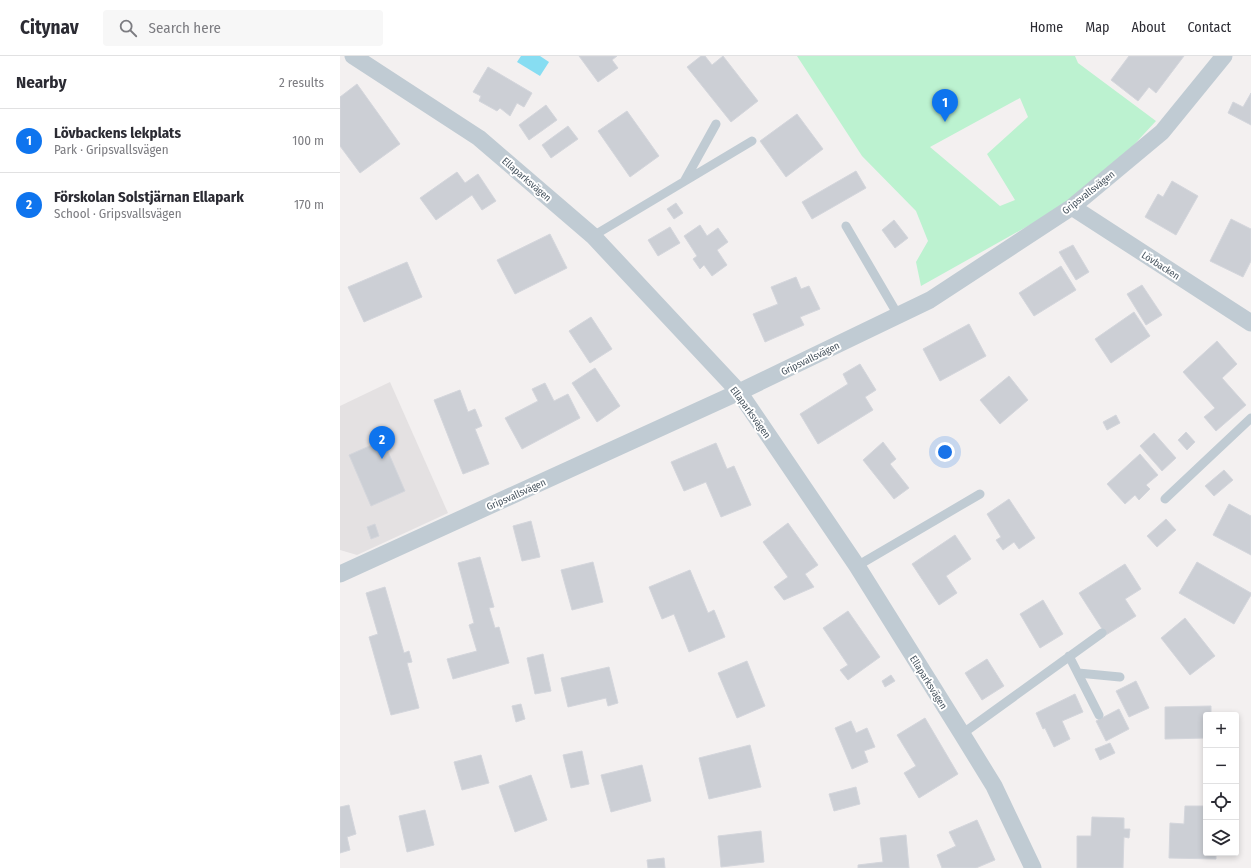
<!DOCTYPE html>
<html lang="en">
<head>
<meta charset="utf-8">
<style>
  :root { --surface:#fff; --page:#f7f7f7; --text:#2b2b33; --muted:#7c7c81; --line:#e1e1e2; --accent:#0e74ee }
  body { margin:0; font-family:"Fira Sans Condensed",sans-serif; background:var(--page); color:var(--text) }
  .controls { position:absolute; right:12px; bottom:12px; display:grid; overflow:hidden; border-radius:4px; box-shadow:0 2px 6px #0003 }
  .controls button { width:36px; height:36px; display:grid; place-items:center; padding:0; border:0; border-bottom:1px solid var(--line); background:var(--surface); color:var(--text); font:20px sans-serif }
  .you { position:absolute; left:605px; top:396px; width:14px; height:14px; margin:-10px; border:3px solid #fff; border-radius:50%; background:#1a73e8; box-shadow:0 0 0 6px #1a73e833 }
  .badge { display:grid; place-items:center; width:26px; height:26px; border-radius:50%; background:var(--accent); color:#fff; font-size:13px; font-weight:700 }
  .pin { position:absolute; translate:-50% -33px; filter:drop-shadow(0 1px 2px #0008) }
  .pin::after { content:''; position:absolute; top:21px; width:14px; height:12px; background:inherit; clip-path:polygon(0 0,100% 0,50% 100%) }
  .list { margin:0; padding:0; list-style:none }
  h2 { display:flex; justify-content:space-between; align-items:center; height:52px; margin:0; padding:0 16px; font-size:17px }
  h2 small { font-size:13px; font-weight:400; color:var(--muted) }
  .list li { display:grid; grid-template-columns:26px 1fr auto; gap:12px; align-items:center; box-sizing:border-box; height:64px; padding:0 16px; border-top:1px solid var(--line) }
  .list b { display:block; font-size:15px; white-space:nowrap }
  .list p { margin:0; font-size:13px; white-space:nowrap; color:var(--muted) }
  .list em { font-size:13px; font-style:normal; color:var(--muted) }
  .icon { flex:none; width:22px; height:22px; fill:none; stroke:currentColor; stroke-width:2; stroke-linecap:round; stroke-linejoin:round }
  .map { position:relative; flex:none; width:911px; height:812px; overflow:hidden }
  header { display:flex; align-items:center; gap:24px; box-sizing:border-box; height:56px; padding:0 20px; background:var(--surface); border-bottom:1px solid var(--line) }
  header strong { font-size:19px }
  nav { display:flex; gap:22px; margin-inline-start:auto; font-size:14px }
  .search { width:280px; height:36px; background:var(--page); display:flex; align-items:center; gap:10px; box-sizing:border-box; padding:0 14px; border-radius:4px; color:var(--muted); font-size:15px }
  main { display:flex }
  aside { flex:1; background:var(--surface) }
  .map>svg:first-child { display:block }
</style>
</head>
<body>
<header>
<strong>Citynav</strong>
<div class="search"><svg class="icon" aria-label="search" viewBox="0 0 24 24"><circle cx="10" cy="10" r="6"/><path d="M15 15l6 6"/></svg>Search here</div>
<nav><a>Home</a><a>Map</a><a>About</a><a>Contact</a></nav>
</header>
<main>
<aside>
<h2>Nearby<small>2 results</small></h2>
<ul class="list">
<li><span class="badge">1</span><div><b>Lövbackens lekplats</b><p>Park · Gripsvallsvägen</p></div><em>100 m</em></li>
<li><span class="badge">2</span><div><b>Förskolan Solstjärnan Ellapark</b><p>School · Gripsvallsvägen</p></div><em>170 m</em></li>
</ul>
</aside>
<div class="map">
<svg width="911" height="812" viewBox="0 0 911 812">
  <rect width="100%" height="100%" fill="#f3f0f0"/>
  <path fill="#e4e1e2" d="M 50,326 L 108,457 L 17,499 L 0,494 L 0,350 Z"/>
  <path fill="#bcf2d0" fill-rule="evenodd" d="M 457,0 L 735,0 L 738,7 L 816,65 L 752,134 L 581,230 L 576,206 L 588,185 L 576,155 L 522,100 ZM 680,42 L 688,61 L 647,98 L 675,144 L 660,150 L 590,91 Z"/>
  <path fill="#87ddf2" d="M 181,0 L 200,0 L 209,6 L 200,20 L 177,6 Z"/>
  <path fill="#cccfd5" stroke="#d4d6dc" d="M 239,0 L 277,0 L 272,4 L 278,12 L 258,26 Z
    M 361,0 L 365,0 L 372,9 L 383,0 L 418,45 L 391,66 L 347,11 Z
    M 789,0 L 844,0 L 816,37 L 809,31 L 798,45 L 771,24 Z
    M 148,11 L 192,37 L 184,51 L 177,47 L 170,60 L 160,52 L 157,55 L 139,45 L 141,40 L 133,36 Z
    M 17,28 L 60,88 L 20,117 L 0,90 L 0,41 Z
    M 911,37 L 911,69 L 888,57 L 893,46 L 903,51 Z
    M 206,49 L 217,64 L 189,84 L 179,69 Z
    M 287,55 L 319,100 L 290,121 L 258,75 Z
    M 457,58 L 483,93 L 446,121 L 420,85 Z
    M 228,70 L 238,83 L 211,102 L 202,89 Z
    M 516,115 L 526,132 L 472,163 L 462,146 Z
    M 117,116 L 125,127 L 138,118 L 156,145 L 142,154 L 132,139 L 96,164 L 80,142 Z
    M 832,125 L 858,140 L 836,179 L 805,161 L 818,138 L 823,141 Z
    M 336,147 L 343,157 L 334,163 L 327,153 Z
    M 891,163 L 911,173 L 911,205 L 903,221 L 870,205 Z
    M 554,164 L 568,182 L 555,192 L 542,174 Z
    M 360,169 L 367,180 L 378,172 L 388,186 L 377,194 L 387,209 L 372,220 L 364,209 L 360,213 L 353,203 L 357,200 L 344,180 Z
    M 330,171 L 340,187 L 318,200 L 308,184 Z
    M 210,178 L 227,212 L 175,238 L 157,204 Z
    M 733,189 L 749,216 L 736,224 L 719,196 Z
    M 67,206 L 82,241 L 24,266 L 8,231 Z
    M 721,210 L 736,234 L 694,260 L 679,237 Z
    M 456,221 L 461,233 L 469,230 L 480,253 L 460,261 L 464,269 L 425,286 L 413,258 L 438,248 L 431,231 Z
    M 802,229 L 822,259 L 806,269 L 787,238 Z
    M 794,256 L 810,280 L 771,307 L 755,283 Z
    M 251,261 L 272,293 L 250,307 L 229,275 Z
    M 629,268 L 646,300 L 600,325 L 583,293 Z
    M 877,285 L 897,308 L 882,322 L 906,349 L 876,375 L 864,361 L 875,352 L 843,316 Z
    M 520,308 L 536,334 L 525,341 L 533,354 L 478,388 L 460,358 L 508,328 L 503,318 Z
    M 255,312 L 280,350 L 257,366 L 232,327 Z
    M 669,320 L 688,344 L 660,368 L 640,344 Z
    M 205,327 L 214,345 L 228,338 L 240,362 L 182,393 L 165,362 L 198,345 L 192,333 Z
    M 120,334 L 128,356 L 135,353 L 142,370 L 135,373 L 149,408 L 123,418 L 94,344 Z
    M 776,359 L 780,367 L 767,374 L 763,366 Z
    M 846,376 L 855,386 L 847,394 L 838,384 Z
    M 814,377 L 836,402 L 822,415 L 800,390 Z
    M 43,384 L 65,435 L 31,450 L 9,399 Z
    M 543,386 L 556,403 L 550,408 L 569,432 L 554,443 L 523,404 Z
    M 376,387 L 387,413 L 394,410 L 411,449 L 381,461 L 366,426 L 344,435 L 331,406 Z
    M 800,398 L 818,419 L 806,429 L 810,433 L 799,444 L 795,439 L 785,448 L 767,428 Z
    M 884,414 L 893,424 L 874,440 L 865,430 Z
    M 669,443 L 695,482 L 679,493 L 674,486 L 663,494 L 656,484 L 661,481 L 647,458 Z
    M 889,448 L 911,460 L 911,499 L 873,479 Z
    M 826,463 L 836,474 L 817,491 L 807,480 Z
    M 191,465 L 200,501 L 182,505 L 173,470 Z
    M 448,467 L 478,509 L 465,518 L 474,531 L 444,544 L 434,531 L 448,521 L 423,486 Z
    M 35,468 L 39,480 L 31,483 L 27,471 Z
    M 615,479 L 631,503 L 606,520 L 617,537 L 599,549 L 572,508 Z
    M 140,501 L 154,551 L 149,552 L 155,572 L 159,571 L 169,607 L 113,623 L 107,603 L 137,595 L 129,569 L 134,567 L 118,507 Z
    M 253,506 L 263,546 L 232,554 L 221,514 Z
    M 857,506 L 911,537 L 911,539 L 894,568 L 839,537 Z
    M 785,508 L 801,533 L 785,543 L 796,560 L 766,579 L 739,537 Z
    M 350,514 L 368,557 L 374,554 L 385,581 L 349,596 L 334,558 L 322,563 L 309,531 Z
    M 45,531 L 64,597 L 69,595 L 72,606 L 67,607 L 79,652 L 51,659 L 29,581 L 38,578 L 26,537 Z
    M 703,544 L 723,578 L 700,592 L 680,558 Z
    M 508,555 L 540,601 L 508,624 L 500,614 L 508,609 L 483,572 Z
    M 845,562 L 875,600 L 850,619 L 821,582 Z
    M 203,598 L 211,635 L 195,638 L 187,602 Z
    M 647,603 L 664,630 L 642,644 L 625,617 Z
    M 407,605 L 425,650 L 397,662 L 378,617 Z
    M 269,611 L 278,647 L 268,650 L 266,642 L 228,651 L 221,622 Z
    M 551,619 L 555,625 L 545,631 L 542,625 Z
    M 796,625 L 809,652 L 789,661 L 776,635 Z
    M 735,638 L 743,656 L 722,665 L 730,683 L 714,691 L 705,672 L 703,673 L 696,657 Z
    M 181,648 L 185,663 L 176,666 L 172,650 Z
    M 871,650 L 871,659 L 866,659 L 866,682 L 825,683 L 825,651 Z
    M 779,653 L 789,673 L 766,685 L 756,665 Z
    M 585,662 L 618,718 L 579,742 L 564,717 L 576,710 L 557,679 Z
    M 511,665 L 516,677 L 527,672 L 535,691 L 524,695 L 528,706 L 512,713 L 495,672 Z
    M 770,687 L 775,697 L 760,704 L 755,693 Z
    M 410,689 L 421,731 L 369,743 L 359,702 Z
    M 242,695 L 249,728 L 231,732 L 223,699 Z
    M 141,699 L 149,727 L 122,734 L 114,706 Z
    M 302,709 L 311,745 L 271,756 L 261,719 Z
    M 191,719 L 207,764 L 175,776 L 159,730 Z
    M 516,731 L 520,748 L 494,755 L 489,738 Z
    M 9,749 L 16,778 L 7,781 L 10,794 L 0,797 L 0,751 Z
    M 845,750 L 866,750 L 866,797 L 876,797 L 876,803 L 829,802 L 830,767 L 844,768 Z
    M 85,754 L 94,789 L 67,796 L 59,760 Z
    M 752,761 L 784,762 L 784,773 L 790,773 L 789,782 L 784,781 L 783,812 L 737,812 L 737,780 L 751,780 Z
    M 637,764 L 655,804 L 636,812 L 602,812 L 597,799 L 616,790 L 609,776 Z
    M 421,775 L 424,806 L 381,811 L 378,780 Z
    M 566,779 L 569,812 L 518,812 L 518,809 L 543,806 L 540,782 Z
    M 324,802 L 325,812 L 308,812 L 307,804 Z"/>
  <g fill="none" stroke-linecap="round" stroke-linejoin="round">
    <path stroke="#c0cbd3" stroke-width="9" d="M 345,124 L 376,68
      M 506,170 L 558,259
      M 253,180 L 412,85
      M 825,443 L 911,362
      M 517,510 L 640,438
      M 729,600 L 759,659
      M 738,617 L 780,621
      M 622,678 L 762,577"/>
    <path stroke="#c0cbd3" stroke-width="17" d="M 13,0 L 139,82 L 253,180 L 399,336 L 517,510 L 622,678 L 654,730 L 693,812
      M 732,151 L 911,267
      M 0,518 L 399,336 L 590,244 L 732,151 L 822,76 L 884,0"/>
  </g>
  <g text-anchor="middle" stroke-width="4" stroke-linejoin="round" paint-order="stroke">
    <g font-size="10" fill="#47545f" stroke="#fff">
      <text transform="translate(187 123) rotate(41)" y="4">Ellaparksvägen</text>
      <text transform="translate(748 136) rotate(-38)" y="4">Gripsvallsvägen</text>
      <text transform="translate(821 209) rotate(33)" y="4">Lövbacken</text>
      <text transform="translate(470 302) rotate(-26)" y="4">Gripsvallsvägen</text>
      <text transform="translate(411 356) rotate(54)" y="4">Ellaparksvägen</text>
      <text transform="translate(176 438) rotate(-24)" y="4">Gripsvallsvägen</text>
      <text transform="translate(589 626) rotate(58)" y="4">Ellaparksvägen</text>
    </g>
  </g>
</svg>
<div class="controls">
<button>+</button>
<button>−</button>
<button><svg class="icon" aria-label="locate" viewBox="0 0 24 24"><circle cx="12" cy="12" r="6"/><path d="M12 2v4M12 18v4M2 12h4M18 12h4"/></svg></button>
<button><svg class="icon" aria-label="layers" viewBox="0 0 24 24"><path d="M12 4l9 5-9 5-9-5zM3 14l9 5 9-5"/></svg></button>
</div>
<div class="you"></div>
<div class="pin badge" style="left:605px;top:66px">1</div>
<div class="pin badge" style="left:42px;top:403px">2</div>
</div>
</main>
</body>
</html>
